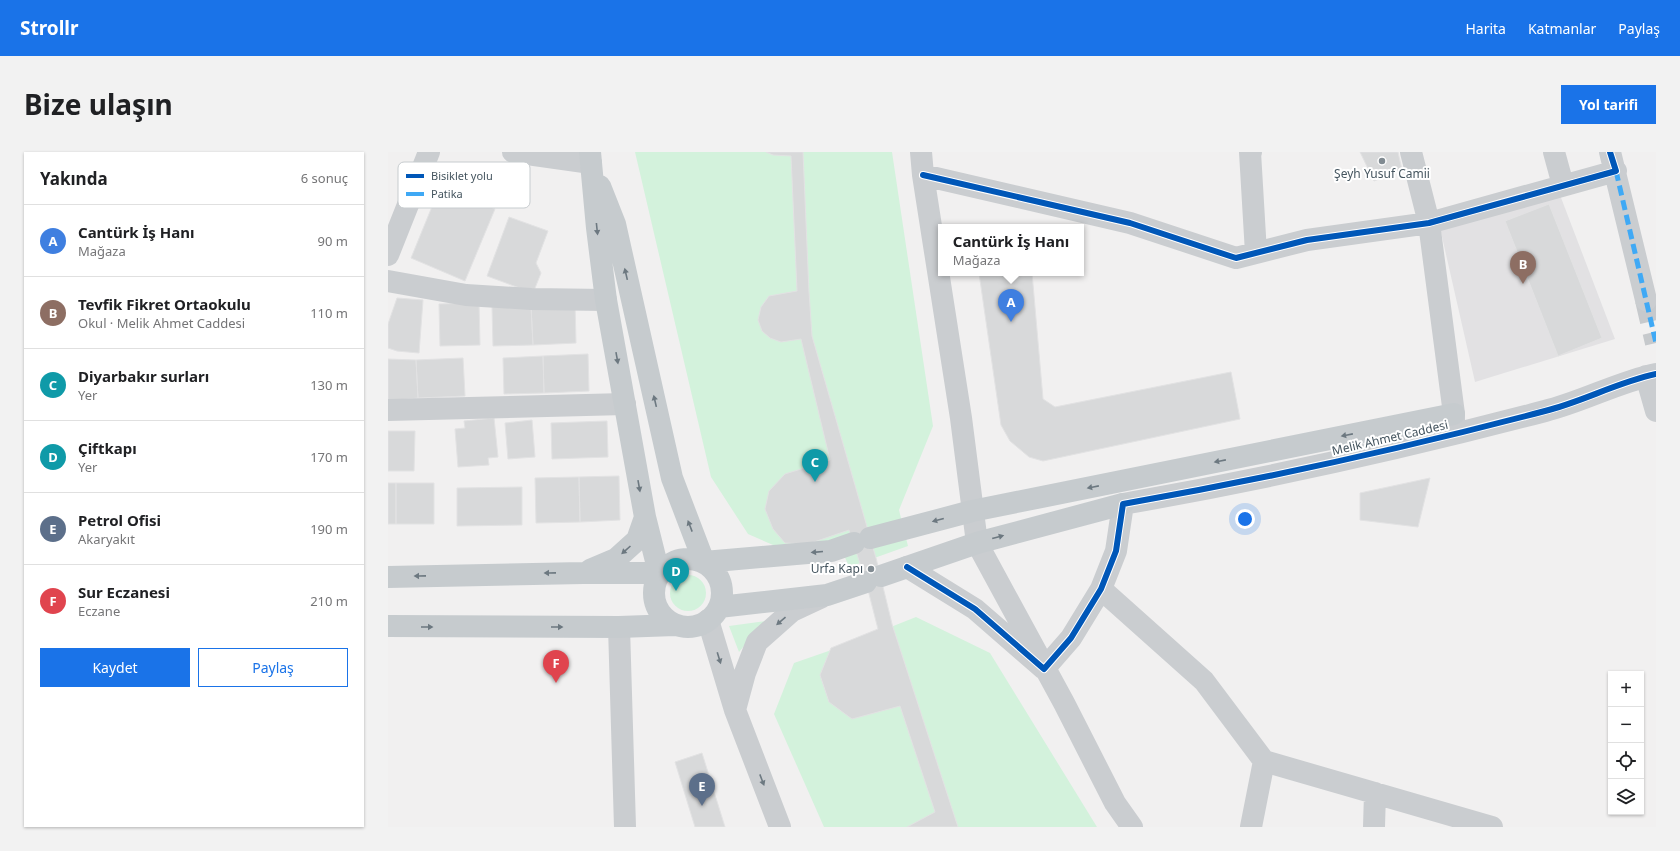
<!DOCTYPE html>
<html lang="tr">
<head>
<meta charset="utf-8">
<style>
  :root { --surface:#fff; --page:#f2f2f2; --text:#202124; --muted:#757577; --line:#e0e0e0; --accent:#1a73e8 }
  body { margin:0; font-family:"Noto Sans",sans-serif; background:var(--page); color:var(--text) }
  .controls { position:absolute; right:12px; bottom:12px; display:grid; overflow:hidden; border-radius:0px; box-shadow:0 1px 3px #0004 }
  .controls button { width:36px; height:36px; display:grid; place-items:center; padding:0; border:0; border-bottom:1px solid var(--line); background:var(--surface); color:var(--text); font:20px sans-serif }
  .you { position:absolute; left:857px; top:367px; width:14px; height:14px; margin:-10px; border:3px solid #fff; border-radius:50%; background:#1a73e8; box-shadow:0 0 0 6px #1a73e833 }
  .badge { display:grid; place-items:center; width:26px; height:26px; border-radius:50%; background:var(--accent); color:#fff; font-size:13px; font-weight:700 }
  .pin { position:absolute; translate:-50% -33px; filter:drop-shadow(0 1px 2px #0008) }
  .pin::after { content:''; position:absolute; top:21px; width:14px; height:12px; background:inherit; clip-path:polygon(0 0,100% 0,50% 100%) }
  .popup { position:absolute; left:550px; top:72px; width:146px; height:52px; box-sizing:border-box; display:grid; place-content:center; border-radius:0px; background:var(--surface); filter:drop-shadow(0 1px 3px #0005); font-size:13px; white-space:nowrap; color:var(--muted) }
  .popup b { font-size:15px; color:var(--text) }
  .popup::after { content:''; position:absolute; left:50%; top:100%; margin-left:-8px; border:8px solid transparent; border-top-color:var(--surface) }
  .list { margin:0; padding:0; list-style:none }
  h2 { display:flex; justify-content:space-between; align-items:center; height:52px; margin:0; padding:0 16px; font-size:17px }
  h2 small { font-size:13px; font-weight:400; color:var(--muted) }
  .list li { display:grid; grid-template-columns:26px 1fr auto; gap:12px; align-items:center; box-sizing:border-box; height:72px; padding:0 16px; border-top:1px solid var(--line) }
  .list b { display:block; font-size:15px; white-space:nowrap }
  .list p { margin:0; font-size:13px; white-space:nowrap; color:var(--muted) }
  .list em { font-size:13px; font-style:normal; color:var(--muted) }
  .actions { display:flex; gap:8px; padding:12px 16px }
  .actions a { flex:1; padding:9px 0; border:1px solid var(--accent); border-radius:0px; text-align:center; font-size:14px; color:var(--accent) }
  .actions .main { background:var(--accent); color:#fff }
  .icon { flex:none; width:22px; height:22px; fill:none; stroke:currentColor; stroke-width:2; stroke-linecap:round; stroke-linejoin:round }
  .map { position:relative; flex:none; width:1268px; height:675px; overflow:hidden; border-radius:0px }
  header { display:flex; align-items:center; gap:24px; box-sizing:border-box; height:56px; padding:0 20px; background:var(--accent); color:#fff }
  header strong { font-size:19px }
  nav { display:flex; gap:22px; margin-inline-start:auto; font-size:14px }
  .intro { display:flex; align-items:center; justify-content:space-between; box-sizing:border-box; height:96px; padding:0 24px }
  h1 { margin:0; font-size:28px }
  .button { padding:10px 18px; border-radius:0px; background:var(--accent); color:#fff; font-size:14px; font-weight:700 }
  main { display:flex; gap:24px; padding:0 24px }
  aside { flex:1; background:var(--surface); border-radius:0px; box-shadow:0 1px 3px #0004 }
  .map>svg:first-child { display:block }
</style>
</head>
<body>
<header>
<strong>Strollr</strong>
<nav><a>Harita</a><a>Katmanlar</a><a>Paylaş</a></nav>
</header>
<div class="intro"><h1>Bize ulaşın</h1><a class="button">Yol tarifi</a></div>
<main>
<aside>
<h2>Yakında<small>6 sonuç</small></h2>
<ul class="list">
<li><span class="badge" style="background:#3f7fe0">A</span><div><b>Cantürk İş Hanı</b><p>Mağaza</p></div><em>90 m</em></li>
<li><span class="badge" style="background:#8d6e63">B</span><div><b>Tevfik Fikret Ortaokulu</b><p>Okul · Melik Ahmet Caddesi</p></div><em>110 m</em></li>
<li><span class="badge" style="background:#0f9aa8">C</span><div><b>Diyarbakır surları</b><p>Yer</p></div><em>130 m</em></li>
<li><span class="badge" style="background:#0f9aa8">D</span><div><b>Çiftkapı</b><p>Yer</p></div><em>170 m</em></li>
<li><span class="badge" style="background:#5c6f8a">E</span><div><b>Petrol Ofisi</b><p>Akaryakıt</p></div><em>190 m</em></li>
<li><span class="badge" style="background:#e0444e">F</span><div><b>Sur Eczanesi</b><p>Eczane</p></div><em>210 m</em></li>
</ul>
<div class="actions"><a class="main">Kaydet</a><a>Paylaş</a></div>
</aside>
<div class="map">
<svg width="1268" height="675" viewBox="0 0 1268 675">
  <rect width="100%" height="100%" fill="#f1f0f0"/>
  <path fill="#e2e1e3" d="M 1172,43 L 1227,187 L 1087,230 L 1052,76 Z"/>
  <path fill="#d3f2dc" d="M 247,0 L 504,0 L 545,274 L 511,358 L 520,394 L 461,415 L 456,403 L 392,396 L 360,382 L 323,325 Z
    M282 441a18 18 0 1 1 36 0a18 18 0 1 1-36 0Z
    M 528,465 L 602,501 L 709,675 L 436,675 L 386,562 L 406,511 L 455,494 Z
    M 377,469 L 351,500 L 341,474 Z"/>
  <path fill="#d8d9da" stroke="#e2e2e3" d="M 378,0 L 415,0 L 421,140 L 424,184 L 488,406 L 504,472 L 570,675 L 519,675 L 547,660 L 512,554 L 464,567 L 441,550 L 432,523 L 443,496 L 490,477 L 478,430 L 461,378 L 420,392 L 397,391 L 385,377 L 377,357 L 381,339 L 397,322 L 442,308 L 413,187 L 393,190 L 382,186 L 374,179 L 370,168 L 373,155 L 381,144 L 409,139 L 403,4 L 385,3 Z
    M 972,0 L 1010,0 L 1014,18 L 986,29 Z
    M 52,35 L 107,57 L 77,129 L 23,106 Z
    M 1161,52 L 1214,186 L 1170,204 L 1117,69 Z
    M 121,65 L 160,79 L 148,111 L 153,121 L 145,141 L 99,124 Z
    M 591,121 L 644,121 L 655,247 L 667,255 L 843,220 L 852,267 L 655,309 L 641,305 L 622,289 L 613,273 Z
    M 9,146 L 35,148 L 31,201 L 9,199 L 0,196 L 0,172 Z
    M 91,151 L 92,193 L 52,194 L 51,152 Z
    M 187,152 L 188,191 L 145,193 L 143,154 Z
    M 143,154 L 145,193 L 105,194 L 104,155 Z
    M 200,202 L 201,239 L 156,241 L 155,204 Z
    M 155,204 L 156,241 L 116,242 L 115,206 Z
    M 75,206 L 77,244 L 30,246 L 28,208 Z
    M 0,207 L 28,208 L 30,246 L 0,249 Z
    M 106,266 L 110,305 L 100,306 L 101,313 L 70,315 L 67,277 L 77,276 L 76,269 Z
    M 144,268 L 147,305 L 120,307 L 117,271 Z
    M 219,269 L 220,305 L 164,307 L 163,271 Z
    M 0,279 L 27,279 L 26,319 L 0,319 Z
    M 231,324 L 232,368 L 192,370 L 191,325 Z
    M 191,325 L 192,370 L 148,371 L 147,326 Z
    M 1042,326 L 1030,375 L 972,368 L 972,341 Z
    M 0,331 L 8,331 L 8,372 L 0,372 Z
    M 8,331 L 46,331 L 46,372 L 8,372 Z
    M 134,335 L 134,373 L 69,374 L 69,336 Z
    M 314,601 L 337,675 L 307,675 L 287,610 Z"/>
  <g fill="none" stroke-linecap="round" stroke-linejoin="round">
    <path stroke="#c6c9cc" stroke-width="22" stroke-dasharray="22 11" stroke-linecap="butt" d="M 1258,148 L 1268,191"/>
    <path stroke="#cacdd0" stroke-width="22" d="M 125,0 L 203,11
      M 533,0 L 535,23 L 573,266 L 589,391 L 676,551 L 727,651 L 744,675
      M 863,0 L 862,0 L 868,101
      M 1023,0 L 1041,71 L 1066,262 L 1066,281
      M 1166,0 L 1175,33
      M 1222,0 L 1258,148
      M 535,23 L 742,71 L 848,106 L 919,88 L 1041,71 L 1228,19
      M 0,103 L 41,0
      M 0,129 L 78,143 L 143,147 L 218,148
      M 1258,224 L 1268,259
      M 0,258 L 237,252
      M 519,415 L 587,457 L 656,517 L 683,486 L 713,437 L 728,399 L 735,352 C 877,327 1017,296 1157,259 C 1194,250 1230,230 1268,222
      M 713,437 L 816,529 L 876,609 L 1104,675
      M 320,468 L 347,558 L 392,675
      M 231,475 L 237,675
      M 347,558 L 357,521 L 369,490 L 404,459 L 434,445
      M 863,675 L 876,609
      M 986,675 L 987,641"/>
    <path stroke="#c6cbce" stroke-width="22" d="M 212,34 L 227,72 L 284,326 L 316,410 L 443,399 L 466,391
      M 482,386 L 584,359 L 1066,262
      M266 441a34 34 0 1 1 68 0a34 34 0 1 1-68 0Z
      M 202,418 L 228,407 L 249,388 L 257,365
      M 493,424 L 589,391 L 735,352
      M 0,425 L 195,421 L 271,421 L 257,365 L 218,148 L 209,76 L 202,0
      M 331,455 L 439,443 L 478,430
      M 0,474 L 231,475 L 287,473"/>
    <path stroke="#3fa9f5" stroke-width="5" stroke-dasharray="10 5" stroke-linecap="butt" d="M 1228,19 L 1268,191"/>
    <defs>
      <path id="cycleway" d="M 535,23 L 742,71 L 848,106 L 919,88 L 1041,71 L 1228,19 L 1222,0
        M 519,415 L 587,457 L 656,517 L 683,486 L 713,437 L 728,399 L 735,352 C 877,327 1017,296 1157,259 C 1194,250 1230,230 1268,222"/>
    </defs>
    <use href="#cycleway" stroke="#fff" stroke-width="8"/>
    <use href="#cycleway" stroke="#0057b8" stroke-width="6"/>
  </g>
  <defs><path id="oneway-solid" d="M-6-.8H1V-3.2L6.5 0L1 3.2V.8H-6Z"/></defs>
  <g fill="#6c7880">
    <use href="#oneway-solid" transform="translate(209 77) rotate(84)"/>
    <use href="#oneway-solid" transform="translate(238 122) rotate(-103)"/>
    <use href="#oneway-solid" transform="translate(229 206) rotate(80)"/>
    <use href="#oneway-solid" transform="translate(267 249) rotate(-103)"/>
    <use href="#oneway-solid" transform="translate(959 283) rotate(169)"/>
    <use href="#oneway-solid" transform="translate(832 309) rotate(169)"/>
    <use href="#oneway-solid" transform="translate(251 334) rotate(80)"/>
    <use href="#oneway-solid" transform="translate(705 335) rotate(169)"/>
    <use href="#oneway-solid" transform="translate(550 368) rotate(165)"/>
    <use href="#oneway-solid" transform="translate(302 374) rotate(-111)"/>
    <use href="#oneway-solid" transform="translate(610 385) rotate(-15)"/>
    <use href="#oneway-solid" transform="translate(238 398) rotate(138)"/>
    <use href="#oneway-solid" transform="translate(429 400) rotate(175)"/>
    <use href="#oneway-solid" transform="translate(162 421) rotate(179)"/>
    <use href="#oneway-solid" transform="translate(32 424) rotate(179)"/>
    <use href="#oneway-solid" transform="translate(39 475)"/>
    <use href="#oneway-solid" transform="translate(169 475)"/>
  </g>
  <g fill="#6d7981">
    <use href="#oneway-solid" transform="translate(393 469) rotate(139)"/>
    <use href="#oneway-solid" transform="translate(331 506) rotate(73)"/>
    <use href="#oneway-solid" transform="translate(374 628) rotate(69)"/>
  </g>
  <g fill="#818b92" stroke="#fff" stroke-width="1.5">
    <circle cx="994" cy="9" r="4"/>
    <circle cx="483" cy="417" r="4"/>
  </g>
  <g text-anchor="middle" stroke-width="4" stroke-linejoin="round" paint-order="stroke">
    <g font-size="12" fill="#45555f" stroke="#fff">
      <text x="994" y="26">Şeyh Yusuf Camii</text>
      <text x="475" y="421" text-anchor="end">Urfa Kapı</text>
    </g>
    <g font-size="12" fill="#45555f" stroke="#fff">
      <text transform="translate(1002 286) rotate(-13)" y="4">Melik Ahmet Caddesi</text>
    </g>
  </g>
  <rect x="10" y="10" width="132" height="46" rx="6" fill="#fff" stroke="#c7cccf" stroke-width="1"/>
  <rect x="18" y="22" width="18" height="4" fill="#0057b8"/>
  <rect x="18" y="40" width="18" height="4" fill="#3fa9f5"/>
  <g font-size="11" fill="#45555f">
    <text x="43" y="28">Bisiklet yolu</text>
    <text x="43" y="46">Patika</text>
  </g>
</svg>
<div class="controls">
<button>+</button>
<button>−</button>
<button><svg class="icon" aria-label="locate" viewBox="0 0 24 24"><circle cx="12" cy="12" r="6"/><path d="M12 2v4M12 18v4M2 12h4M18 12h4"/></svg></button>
<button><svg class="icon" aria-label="layers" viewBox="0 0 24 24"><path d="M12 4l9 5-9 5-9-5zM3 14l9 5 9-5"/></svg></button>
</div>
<div class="you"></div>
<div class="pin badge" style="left:623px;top:170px;background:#3f7fe0">A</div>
<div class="popup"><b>Cantürk İş Hanı</b>Mağaza</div>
<div class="pin badge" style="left:1135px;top:132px;background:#8d6e63">B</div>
<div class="pin badge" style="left:427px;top:330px;background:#0f9aa8">C</div>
<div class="pin badge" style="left:288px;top:439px;background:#0f9aa8">D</div>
<div class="pin badge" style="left:314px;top:654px;background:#5c6f8a">E</div>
<div class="pin badge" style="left:168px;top:531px;background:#e0444e">F</div>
</div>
</main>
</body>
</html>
